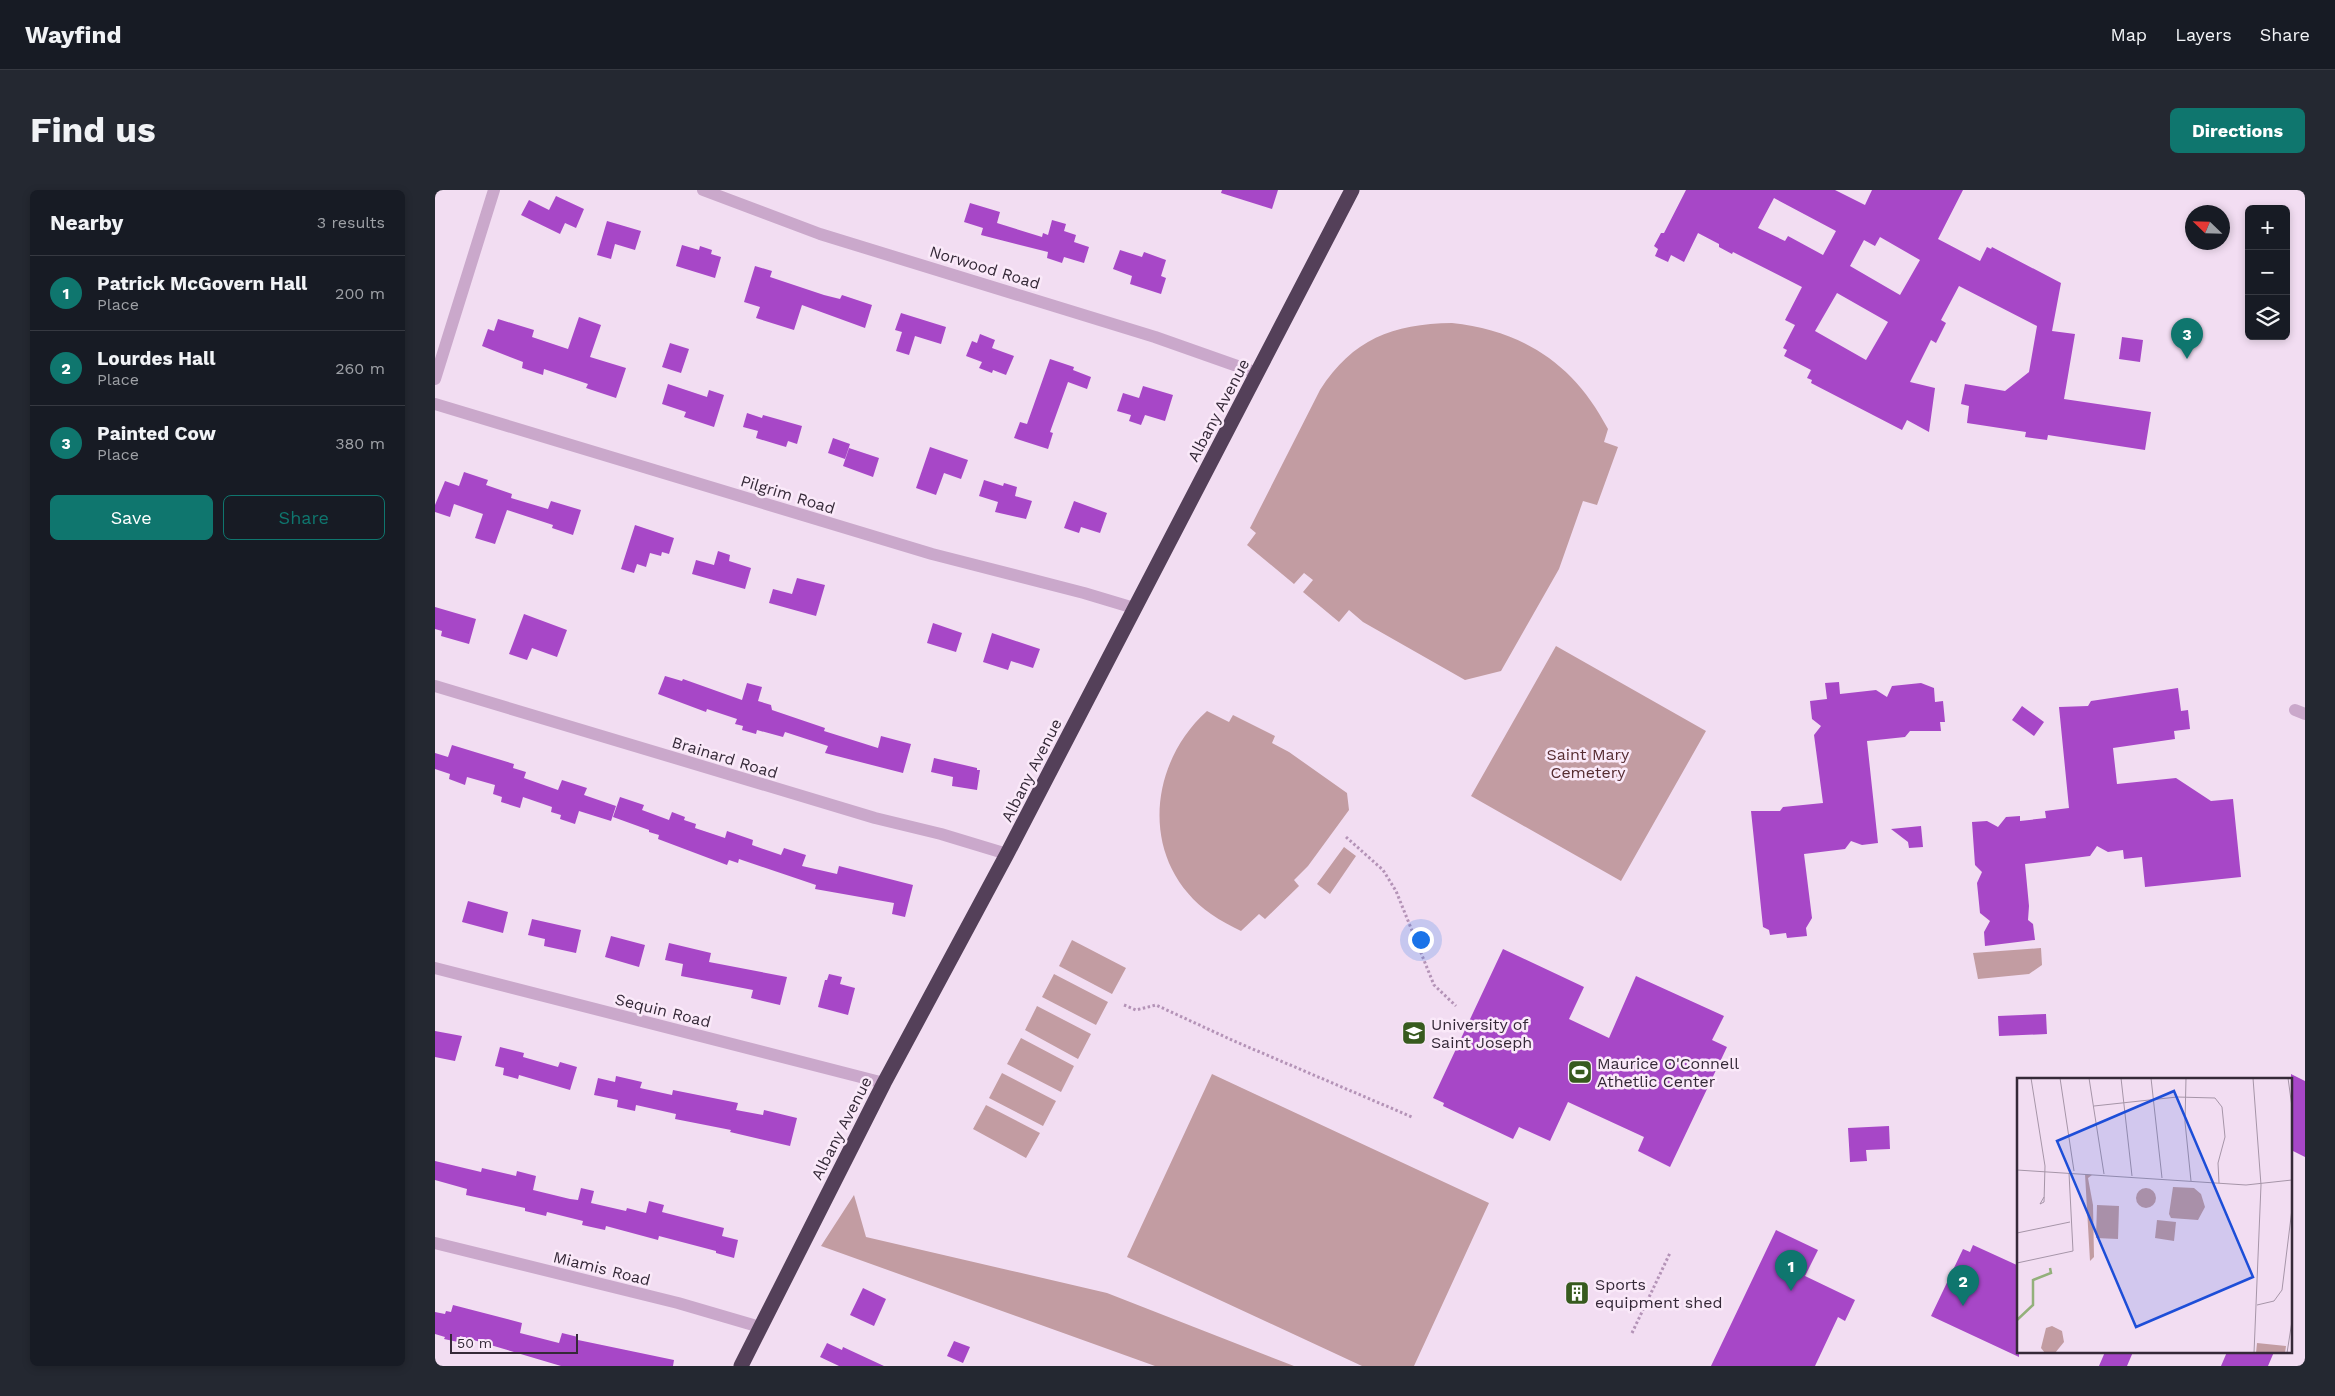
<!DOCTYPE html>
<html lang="en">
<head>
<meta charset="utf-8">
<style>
  :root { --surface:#171b24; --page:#242831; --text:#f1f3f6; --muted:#9ea1a6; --line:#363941; --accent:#0f766e }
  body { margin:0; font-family:"Work Sans",sans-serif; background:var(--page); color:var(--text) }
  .controls { position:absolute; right:15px; top:15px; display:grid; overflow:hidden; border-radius:8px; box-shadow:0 2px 8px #0003 }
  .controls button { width:45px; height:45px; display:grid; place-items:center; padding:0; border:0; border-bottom:1px solid var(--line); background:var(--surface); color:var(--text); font:25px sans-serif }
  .compass { position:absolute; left:1750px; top:15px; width:45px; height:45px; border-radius:50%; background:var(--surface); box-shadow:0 2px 8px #0003; rotate:293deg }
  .scale { position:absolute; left:15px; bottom:12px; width:128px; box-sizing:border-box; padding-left:5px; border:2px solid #352938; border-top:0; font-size:14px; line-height:18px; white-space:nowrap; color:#352938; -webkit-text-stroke:4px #fae9f9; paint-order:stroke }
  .you { position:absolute; left:985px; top:749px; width:18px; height:18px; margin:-12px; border:4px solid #fff; border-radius:50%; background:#1a73e8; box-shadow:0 0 0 8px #1a73e833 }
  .badge { display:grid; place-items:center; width:32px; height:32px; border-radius:50%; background:var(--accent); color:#fff; font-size:16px; font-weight:700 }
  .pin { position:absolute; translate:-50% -41px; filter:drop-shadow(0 1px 2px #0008) }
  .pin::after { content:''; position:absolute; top:26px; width:18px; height:15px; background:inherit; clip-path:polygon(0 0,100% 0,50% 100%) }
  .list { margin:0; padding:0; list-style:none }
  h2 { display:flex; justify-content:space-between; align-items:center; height:65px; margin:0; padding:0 20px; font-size:21px }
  h2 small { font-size:16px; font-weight:400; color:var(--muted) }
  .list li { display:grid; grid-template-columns:32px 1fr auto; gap:15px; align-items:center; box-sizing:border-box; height:75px; padding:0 20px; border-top:1px solid var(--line) }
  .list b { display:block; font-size:19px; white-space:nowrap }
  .list p { margin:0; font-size:16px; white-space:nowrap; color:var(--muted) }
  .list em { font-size:16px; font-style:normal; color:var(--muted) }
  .actions { display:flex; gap:10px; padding:15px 20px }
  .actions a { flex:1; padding:11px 0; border:1px solid var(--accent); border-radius:8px; text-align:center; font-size:18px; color:var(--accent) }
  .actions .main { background:var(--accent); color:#fff }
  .icon { flex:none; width:28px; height:28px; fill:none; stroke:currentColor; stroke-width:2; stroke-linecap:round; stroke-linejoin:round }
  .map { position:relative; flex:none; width:1870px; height:1176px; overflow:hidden; border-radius:8px }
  header { display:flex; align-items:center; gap:30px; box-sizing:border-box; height:70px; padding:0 25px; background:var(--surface); border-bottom:1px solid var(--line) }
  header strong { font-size:24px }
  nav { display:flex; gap:28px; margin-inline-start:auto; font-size:18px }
  .intro { display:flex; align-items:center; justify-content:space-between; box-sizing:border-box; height:120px; padding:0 30px }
  h1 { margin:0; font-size:35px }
  .button { padding:12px 22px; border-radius:8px; background:var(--accent); color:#fff; font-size:18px; font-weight:700 }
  main { display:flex; gap:30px; padding:0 30px }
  aside { flex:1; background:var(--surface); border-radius:8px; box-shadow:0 2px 8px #0003 }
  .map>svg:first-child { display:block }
</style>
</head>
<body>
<header>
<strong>Wayfind</strong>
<nav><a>Map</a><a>Layers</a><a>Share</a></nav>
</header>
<div class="intro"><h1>Find us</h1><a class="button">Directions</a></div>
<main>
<aside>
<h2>Nearby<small>3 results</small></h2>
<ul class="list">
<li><span class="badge">1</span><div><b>Patrick McGovern Hall</b><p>Place</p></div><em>200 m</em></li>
<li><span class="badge">2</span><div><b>Lourdes Hall</b><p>Place</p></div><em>260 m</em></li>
<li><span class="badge">3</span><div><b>Painted Cow</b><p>Place</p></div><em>380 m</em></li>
</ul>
<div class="actions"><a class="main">Save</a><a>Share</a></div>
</aside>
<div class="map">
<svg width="1870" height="1176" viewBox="0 0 1870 1176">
  <rect width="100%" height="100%" fill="#f2ddf2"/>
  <path fill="#c29ca2" d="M 1017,133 C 1089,141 1139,174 1173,239 L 1169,252 L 1183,257 L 1162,315 L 1148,311 L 1124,379 L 1066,481 L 1030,490 L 928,432 L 914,420 L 904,432 L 868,402 L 878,390 L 869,383 L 859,394 L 812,355 L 821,343 L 815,338 L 885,200 C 918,149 957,134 1017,133 Z
    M 1121,456 L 1271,541 L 1186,691 L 1036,606 Z
    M 772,521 L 794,532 L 798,525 L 840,546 L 837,553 L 854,562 L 912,603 L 914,620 L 873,676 L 859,690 L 864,696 L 830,729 L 824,724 L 806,741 C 796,736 786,731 776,724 C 705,674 711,576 772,521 Z
    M 909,657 L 921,666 L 895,704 L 882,694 Z
    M 637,750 L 691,778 L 677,804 L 624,776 Z
    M 1606,758 L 1607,775 L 1594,784 L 1543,789 L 1538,763 Z
    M 619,784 L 673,812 L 661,835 L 607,807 Z
    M 602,816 L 656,844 L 643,869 L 590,840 Z
    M 586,848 L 639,876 L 626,902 L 572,874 Z
    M 567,883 L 621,911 L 608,936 L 554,908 Z
    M 777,884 L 1054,1013 L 979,1176 L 927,1176 L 692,1067 Z
    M 551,915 L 605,943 L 591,968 L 538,939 Z
    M 419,1005 L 431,1047 L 672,1103 L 859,1176 L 720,1176 L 386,1056 Z"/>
  <path fill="#a747c7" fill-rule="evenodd" d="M 787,0 L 843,0 L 837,19 L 786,3 Z
    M 1251,0 L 1400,0 L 1430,15 L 1437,0 L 1528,0 L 1503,49 L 1545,71 L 1552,57 L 1556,59 L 1557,57 L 1626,93 L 1617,141 L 1640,144 L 1629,209 L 1716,222 L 1710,260 L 1613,245 L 1612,250 L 1590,247 L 1591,242 L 1532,233 L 1534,216 L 1526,214 L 1530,194 L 1570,201 L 1594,182 L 1602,136 L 1524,96 L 1506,130 L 1511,133 L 1501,153 L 1496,150 L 1475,192 L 1500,198 L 1494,242 L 1472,230 L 1467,240 L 1376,193 L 1377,190 L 1372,188 L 1376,180 L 1349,166 L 1352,160 L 1348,158 L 1360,135 L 1350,130 L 1367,97 L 1298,62 L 1297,64 L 1284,57 L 1284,54 L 1263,43 L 1249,72 L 1236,65 L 1233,72 L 1220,66 L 1223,59 L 1219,56 L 1226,43 L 1229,43 ZM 1339,8 L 1401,41 L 1388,65 L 1353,46 L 1350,51 L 1323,38 ZM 1445,47 L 1485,70 L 1465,105 L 1415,76 L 1429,50 L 1440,56 ZM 1402,103 L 1453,132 L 1431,170 L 1380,141 Z
    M 121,6 L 149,19 L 141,38 L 130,33 L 125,44 L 86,25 L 94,10 L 114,20 Z
    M 535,13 L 565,22 L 562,33 L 607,47 L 608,43 L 613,45 L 617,30 L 631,34 L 629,41 L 641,45 L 639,52 L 654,57 L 649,73 L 629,67 L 627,73 L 612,68 L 613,62 L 546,45 L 548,38 L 529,32 Z
    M 172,31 L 206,41 L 200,60 L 180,54 L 176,69 L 162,65 Z
    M 247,55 L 264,60 L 265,56 L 277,60 L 276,64 L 286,67 L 280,88 L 241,76 Z
    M 685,60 L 707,67 L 709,62 L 731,70 L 726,86 L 731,88 L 726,104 L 695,94 L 697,86 L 678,79 Z
    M 320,76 L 337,81 L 335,87 L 389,105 L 405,109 L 407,105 L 437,115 L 430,138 L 367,115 L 359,140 L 321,128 L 325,117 L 309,112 Z
    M 466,123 L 511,137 L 506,154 L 480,146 L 474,165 L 461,161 L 467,142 L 460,140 Z
    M 144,127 L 166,135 L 155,167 L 191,178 L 181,208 L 151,198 L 153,194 L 109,179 L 108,185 L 87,178 L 88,172 L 47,156 L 53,139 L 59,141 L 63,129 L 99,140 L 97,147 L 133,159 Z
    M 545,144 L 560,150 L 557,158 L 579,166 L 571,185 L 558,180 L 557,183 L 544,178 L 547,172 L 531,166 L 537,151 L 542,153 Z
    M 1687,147 L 1708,150 L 1705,172 L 1684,169 Z
    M 235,153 L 254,159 L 246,183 L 227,177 Z
    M 615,169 L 639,177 L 638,180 L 656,187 L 652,199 L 633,192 L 615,242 L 618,243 L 613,259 L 579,248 L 585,232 L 592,234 Z
    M 233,194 L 272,207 L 274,200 L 289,205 L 279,237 L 249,227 L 251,222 L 227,214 Z
    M 708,196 L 738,205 L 730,231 L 710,225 L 706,235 L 694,231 L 696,225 L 682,221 L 688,203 L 704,208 Z
    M 312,223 L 327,228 L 328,225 L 367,236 L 362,254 L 353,251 L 351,257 L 321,248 L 323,241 L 308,237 Z
    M 398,248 L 415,254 L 410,269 L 393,263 Z
    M 495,257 L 533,270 L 526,289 L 509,283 L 501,305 L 481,298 Z
    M 414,258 L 444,268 L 438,287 L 408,276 Z
    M 29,282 L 53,290 L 51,295 L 77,304 L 76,308 L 113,319 L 116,311 L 146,320 L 138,345 L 117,338 L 118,335 L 72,320 L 60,354 L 40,348 L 48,324 L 19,314 L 15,327 L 0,322 L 0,315 L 10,291 L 24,296 Z
    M 549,290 L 568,296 L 569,293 L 582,297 L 580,306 L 597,311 L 591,329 L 560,322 L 563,312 L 544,306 Z
    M 639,311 L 672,323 L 665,343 L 646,337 L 644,343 L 629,338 Z
    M 200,335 L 239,348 L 234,364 L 227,362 L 226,366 L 215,363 L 211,377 L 202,374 L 199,383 L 186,379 Z
    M 283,361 L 295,365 L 294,371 L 316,378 L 310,399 L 257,384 L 261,370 L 279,375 Z
    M 362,388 L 390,395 L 381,426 L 334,413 L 338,399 L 357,404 Z
    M 0,417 L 41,429 L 34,454 L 6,446 L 7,441 L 0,439 Z
    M 89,424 L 132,440 L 122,467 L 97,458 L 92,470 L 74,464 Z
    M 498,433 L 527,443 L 521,462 L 492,453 Z
    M 557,443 L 605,459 L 598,478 L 576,471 L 573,480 L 548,472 Z
    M 230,486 L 247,491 L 248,489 L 307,510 L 312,493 L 327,497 L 323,511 L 336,515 L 337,520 L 390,538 L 389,541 L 443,558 L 446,546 L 476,554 L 468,583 L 390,563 L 393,556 L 350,542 L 348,547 L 322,540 L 321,544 L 307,540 L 308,536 L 300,534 L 302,529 L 272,519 L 271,522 L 223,504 Z
    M 1404,492 L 1405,504 L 1441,500 L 1452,507 L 1457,496 L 1486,493 L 1499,498 L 1500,512 L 1508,511 L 1510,532 L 1505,532 L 1506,541 L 1475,541 L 1470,547 L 1432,551 L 1443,653 L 1427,655 L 1416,651 L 1410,659 L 1369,664 L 1377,728 L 1371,738 L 1372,746 L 1352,748 L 1351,743 L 1335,745 L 1334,740 L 1328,737 L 1316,621 L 1345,621 L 1348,617 L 1388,613 L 1379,545 L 1386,536 L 1377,529 L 1375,511 L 1392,509 L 1390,493 Z
    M 1743,498 L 1746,521 L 1753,520 L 1755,539 L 1739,541 L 1740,549 L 1678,558 L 1682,594 L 1741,588 L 1776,611 L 1798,609 L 1806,687 L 1710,697 L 1707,667 L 1689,669 L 1688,660 L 1673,662 L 1662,656 L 1655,666 L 1590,674 L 1594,716 L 1593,730 L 1598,734 L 1600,750 L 1550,756 L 1549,742 L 1555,731 L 1545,723 L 1542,693 L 1547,682 L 1540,675 L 1537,632 L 1552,631 L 1563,637 L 1571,627 L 1585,626 L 1585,631 L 1611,628 L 1610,621 L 1634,618 L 1624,517 L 1653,516 L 1656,511 Z
    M 1587,516 L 1609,532 L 1599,546 L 1577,530 Z
    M 17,555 L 79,574 L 78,578 L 91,582 L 89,588 L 123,600 L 127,590 L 152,598 L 149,605 L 181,616 L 176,631 L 144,621 L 140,634 L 125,629 L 126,625 L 116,622 L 117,617 L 88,607 L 85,618 L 66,612 L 67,607 L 58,604 L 60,595 L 32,587 L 30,595 L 14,589 L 15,584 L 0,579 L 0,563 L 13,567 Z
    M 499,568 L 542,578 L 542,580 L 545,580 L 542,600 L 517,596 L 518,587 L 496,582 Z
    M 185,607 L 209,615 L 207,620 L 234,630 L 237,622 L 250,627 L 249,630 L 261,634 L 260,638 L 290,648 L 292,641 L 318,650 L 317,655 L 346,665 L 349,658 L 371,665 L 367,676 L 402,684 L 404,676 L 478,695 L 470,727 L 457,724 L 459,713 L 380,699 L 381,695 L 304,669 L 303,673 L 294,670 L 292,675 L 223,649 L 224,645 L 214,642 L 214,640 L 178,627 Z
    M 1486,636 L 1488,657 L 1474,658 L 1473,652 L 1456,639 Z
    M 33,711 L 73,722 L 68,743 L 27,732 Z
    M 97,729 L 146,740 L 141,763 L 109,756 L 110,749 L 93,745 Z
    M 176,746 L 210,755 L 204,777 L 170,767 Z
    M 234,753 L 276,763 L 274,772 L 352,787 L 345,815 L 316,808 L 318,800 L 246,786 L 248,774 L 230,770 Z
    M 1068,759 L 1149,797 L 1134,829 L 1174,848 L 1201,786 L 1289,826 L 1277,850 L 1292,857 L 1235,977 L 1203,961 L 1209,947 L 1133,912 L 1115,951 L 1084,937 L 1078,949 L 1008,916 L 1009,913 L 998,908 Z
    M 394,784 L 407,787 L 405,794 L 420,798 L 413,825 L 383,817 L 390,790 L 392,790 Z
    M 1611,824 L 1612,844 L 1564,846 L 1563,826 Z
    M 0,841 L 27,846 L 20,871 L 0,867 Z
    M 65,857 L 89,863 L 88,867 L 123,877 L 125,872 L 142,877 L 135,900 L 84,885 L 83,889 L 68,885 L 69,878 L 60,876 Z
    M 1856,884 L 1870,891 L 1870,967 L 1856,960 Z
    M 181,886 L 207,892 L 205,898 L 237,905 L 238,900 L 303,913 L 301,920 L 328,925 L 329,920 L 362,928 L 355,956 L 295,942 L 296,940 L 240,929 L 241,924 L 201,915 L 200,921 L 182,917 L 183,910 L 159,905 L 163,888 L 180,892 Z
    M 1454,936 L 1455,959 L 1431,960 L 1432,971 L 1415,972 L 1413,938 Z
    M 0,971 L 46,982 L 47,978 L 81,986 L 82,981 L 101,986 L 98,1000 L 135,1009 L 143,1010 L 146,998 L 159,1001 L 156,1013 L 191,1021 L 192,1018 L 211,1023 L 214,1011 L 229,1015 L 227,1022 L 289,1038 L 287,1046 L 303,1050 L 299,1068 L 281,1063 L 281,1061 L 224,1046 L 223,1050 L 171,1036 L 170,1040 L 147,1035 L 148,1031 L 112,1022 L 111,1026 L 90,1021 L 90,1018 L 31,1005 L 32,999 L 0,990 Z
    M 1341,1040 L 1383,1060 L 1370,1086 L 1420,1110 L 1410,1131 L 1403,1127 L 1380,1176 L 1276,1176 Z
    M 1538,1055 L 1584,1076 L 1584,1167 L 1496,1126 L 1528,1059 L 1535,1062 Z
    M 1138,1092 L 1153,1099 L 1146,1114 L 1131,1107 Z
    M 428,1098 L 451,1109 L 439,1136 L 415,1125 Z
    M 18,1115 L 87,1133 L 85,1143 L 124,1153 L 127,1143 L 143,1147 L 143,1150 L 239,1170 L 238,1176 L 126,1176 L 25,1146 L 23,1152 L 9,1149 L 10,1147 L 0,1144 L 0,1122 L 10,1124 L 11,1121 L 16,1122 Z
    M 519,1151 L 535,1157 L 528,1173 L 512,1166 Z
    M 392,1153 L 407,1160 L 408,1157 L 449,1176 L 404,1176 L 385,1167 Z
    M 1670,1162 L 1698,1162 L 1692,1176 L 1664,1176 Z
    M 1792,1162 L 1839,1162 L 1833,1176 L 1786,1176 Z"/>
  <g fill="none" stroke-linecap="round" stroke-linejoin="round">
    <path stroke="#b493b7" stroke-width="3" stroke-dasharray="2.5 2.5" stroke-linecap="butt" d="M 911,647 L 948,680 L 961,701 L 999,795 L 1021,816
      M 689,815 L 701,820 L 721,815 L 799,851 L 977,927
      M 1197,1143 L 1235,1063"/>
    <path stroke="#caa8cb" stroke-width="12" d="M 268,0 L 385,44 L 720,147 L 822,183
      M 0,189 L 59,0
      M 0,214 L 497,364 L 649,403 L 699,418
      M 0,496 L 440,628 L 506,644 L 572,664
      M 1860,520 L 1870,524
      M 0,778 L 449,893
      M 0,1053 L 243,1113 L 325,1137"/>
    <path stroke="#544059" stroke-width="15" d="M 306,1176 L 449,893 L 572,664 L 917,0"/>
  </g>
  <defs>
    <symbol id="university-square" viewBox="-11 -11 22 22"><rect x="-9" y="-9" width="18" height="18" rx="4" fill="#375a1e" stroke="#fae9f9"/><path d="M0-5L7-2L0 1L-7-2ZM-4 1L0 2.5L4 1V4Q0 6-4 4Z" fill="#fff"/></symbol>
    <symbol id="stadium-square" viewBox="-11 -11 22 22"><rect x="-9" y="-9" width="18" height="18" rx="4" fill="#375a1e" stroke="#fae9f9"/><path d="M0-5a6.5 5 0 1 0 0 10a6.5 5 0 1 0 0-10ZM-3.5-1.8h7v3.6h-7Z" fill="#fff"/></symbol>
    <symbol id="building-square" viewBox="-11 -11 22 22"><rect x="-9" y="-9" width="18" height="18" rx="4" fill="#375a1e" stroke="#fae9f9"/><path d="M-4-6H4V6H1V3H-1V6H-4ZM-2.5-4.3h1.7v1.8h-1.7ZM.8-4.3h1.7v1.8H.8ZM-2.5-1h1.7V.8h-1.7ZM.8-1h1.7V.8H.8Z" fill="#fff"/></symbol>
  </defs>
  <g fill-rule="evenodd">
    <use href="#university-square" x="965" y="829" width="28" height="28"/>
    <use href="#stadium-square" x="1131" y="868" width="28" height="28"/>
    <use href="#building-square" x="1128" y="1089" width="28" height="28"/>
  </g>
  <g text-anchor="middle" stroke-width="5" stroke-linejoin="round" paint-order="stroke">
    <g font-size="16" fill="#352938" stroke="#fae9f9">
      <text transform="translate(550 77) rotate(17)" y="6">Norwood Road</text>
      <text transform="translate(783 220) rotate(-62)" y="6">Albany Avenue</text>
      <text transform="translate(353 304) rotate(17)" y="6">Pilgrim Road</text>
      <text transform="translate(290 567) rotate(17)" y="6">Brainard Road</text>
      <text transform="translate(596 580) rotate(-63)" y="6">Albany Avenue</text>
      <text transform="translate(228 820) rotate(14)" y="6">Sequin Road</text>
      <text transform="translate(406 938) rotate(-63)" y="6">Albany Avenue</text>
      <text transform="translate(167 1078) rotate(14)" y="6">Miamis Road</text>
    </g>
    <g font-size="16" fill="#562c31" stroke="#fae9f9">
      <text x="1153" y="570">Saint Mary<tspan x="1153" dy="18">Cemetery</tspan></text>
    </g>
    <g font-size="16" fill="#352938" stroke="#fae9f9" text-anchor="start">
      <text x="996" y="840">University of<tspan x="996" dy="18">Saint Joseph</tspan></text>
      <text x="1162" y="879">Maurice O'Connell<tspan x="1162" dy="18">Athetlic Center</tspan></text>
      <text x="1160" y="1100">Sports<tspan x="1160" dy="18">equipment shed</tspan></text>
    </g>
  </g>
  <g transform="translate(1582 888)">
    <rect width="275" height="275" fill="#f2ddf2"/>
    <path d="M 68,96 L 75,97 L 71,100 L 76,127 L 77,179 L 73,183 ZM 156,109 L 177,110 L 184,116 L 188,129 L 181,142 L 154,140 L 152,136 ZM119 120a10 10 0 1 1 20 0a10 10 0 1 1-20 0ZM 80,127 L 102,128 L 101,161 L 79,160 ZM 140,142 L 159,144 L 157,163 L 138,160 ZM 35,248 L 45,253 L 47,264 L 38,275 L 28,275 L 24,270 L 29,250 ZM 240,265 L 269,268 L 268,275 L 239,275 Z" fill="#c29ca2"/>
    <path fill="none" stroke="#93b07b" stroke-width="2.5" d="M 0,242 L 16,227 L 16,202 L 34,195 L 33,190"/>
    <path fill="none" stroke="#a695a8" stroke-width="1" d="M 14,0 L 28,88 L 27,124 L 23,126 L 27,119M 43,0 L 57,93M 72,0 L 87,96M 104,0 L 115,98M 134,0 L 145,100M 169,0 L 168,44 L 174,103M 236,0 L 244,107 L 237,275M 271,0 L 275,29M 77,28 L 160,19 L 198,20 L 205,29 L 208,59 L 201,85 L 202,105M 0,92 L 229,107 L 275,102M 0,155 L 53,144M 0,185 L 56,173 L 52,95M 240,227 L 257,223 L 265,212 L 275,131M 270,275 L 275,243"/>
    <path fill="#1d4ed8" fill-opacity="0.15" stroke="#1d4ed8" stroke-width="2.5" d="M 157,13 L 236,199 L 119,249 L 40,63 Z"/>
    <rect width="275" height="275" fill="none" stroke="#352938" stroke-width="2.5"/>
  </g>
</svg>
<div class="controls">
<button>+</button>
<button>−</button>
<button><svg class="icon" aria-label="layers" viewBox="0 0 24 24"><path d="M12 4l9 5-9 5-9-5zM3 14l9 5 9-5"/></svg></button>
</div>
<svg class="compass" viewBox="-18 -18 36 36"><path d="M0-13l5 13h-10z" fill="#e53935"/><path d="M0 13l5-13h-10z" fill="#9ea1a6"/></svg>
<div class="scale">50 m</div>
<div class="you"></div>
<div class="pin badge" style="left:1356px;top:1101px">1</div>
<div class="pin badge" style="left:1528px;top:1116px">2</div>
<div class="pin badge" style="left:1752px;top:169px">3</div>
</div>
</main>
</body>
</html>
